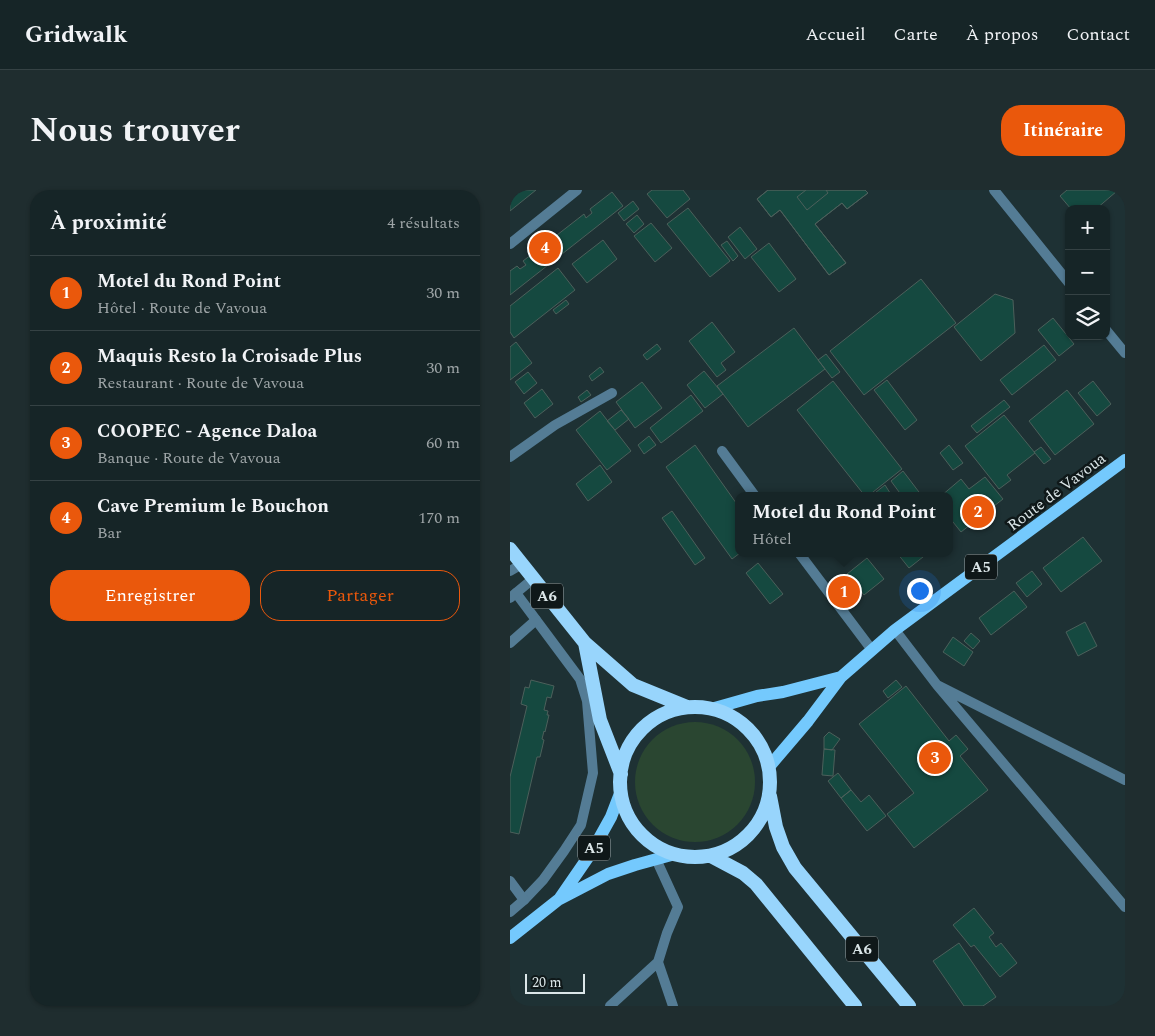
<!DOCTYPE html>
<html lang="fr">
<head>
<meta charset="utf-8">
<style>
  :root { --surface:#162527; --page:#1f2d2f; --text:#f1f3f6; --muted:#9ea5a7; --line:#354244; --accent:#ea580c }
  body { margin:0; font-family:Spectral,serif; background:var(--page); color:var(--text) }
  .controls { position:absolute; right:15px; top:15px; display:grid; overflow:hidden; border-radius:10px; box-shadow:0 1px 4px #0004 }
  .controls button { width:45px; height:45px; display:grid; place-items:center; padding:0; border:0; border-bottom:1px solid var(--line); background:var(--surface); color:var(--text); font:25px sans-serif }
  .scale { position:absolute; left:15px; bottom:12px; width:60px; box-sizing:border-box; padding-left:5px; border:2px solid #dbe6e8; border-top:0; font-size:14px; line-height:18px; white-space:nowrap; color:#dbe6e8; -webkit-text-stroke:4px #0f1819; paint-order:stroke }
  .you { position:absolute; left:409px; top:400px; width:18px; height:18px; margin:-12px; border:4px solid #fff; border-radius:50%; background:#1a73e8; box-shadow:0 0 0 8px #1a73e833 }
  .badge { display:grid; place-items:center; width:32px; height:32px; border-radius:50%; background:var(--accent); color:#fff; font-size:16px; font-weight:700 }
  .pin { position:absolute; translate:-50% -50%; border:2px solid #fff; box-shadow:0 1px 5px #0006 }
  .popup { position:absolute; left:225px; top:302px; width:218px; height:65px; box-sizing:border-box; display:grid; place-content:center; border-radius:10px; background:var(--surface); filter:drop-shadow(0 1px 4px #0005); font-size:16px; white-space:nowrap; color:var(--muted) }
  .popup b { font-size:19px; color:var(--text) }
  .popup::after { content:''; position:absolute; left:50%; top:100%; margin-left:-10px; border:10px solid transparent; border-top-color:var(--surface) }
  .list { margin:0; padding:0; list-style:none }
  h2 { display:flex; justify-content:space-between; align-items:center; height:65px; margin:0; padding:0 20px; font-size:21px }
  h2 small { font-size:16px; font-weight:400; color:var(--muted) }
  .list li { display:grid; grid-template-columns:32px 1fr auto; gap:15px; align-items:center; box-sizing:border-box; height:75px; padding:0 20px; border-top:1px solid var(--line) }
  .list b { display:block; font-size:19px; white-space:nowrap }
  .list p { margin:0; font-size:16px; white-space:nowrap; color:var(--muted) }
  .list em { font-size:16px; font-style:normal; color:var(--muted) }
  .actions { display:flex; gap:10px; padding:15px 20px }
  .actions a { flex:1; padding:11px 0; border:1px solid var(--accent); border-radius:20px; text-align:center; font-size:18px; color:var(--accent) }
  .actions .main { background:var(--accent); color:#fff }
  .icon { flex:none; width:28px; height:28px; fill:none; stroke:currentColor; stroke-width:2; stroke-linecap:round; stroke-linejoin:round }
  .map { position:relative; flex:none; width:615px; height:816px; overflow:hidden; border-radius:20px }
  header { display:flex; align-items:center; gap:30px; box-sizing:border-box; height:70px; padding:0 25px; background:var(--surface); border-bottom:1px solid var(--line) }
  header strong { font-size:24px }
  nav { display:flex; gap:28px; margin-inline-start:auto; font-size:18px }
  .intro { display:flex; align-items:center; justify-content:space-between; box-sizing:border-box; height:120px; padding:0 30px }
  h1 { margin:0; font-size:35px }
  .button { padding:12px 22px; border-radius:20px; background:var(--accent); color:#fff; font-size:18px; font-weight:700 }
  main { display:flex; gap:30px; padding:0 30px }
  aside { flex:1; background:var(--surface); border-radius:20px; box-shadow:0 1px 4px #0004 }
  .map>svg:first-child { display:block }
</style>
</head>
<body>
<header>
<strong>Gridwalk</strong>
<nav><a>Accueil</a><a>Carte</a><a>À propos</a><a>Contact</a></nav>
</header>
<div class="intro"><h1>Nous trouver</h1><a class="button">Itinéraire</a></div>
<main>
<aside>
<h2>À proximité<small>4 résultats</small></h2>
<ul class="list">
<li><span class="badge">1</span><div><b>Motel du Rond Point</b><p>Hôtel · Route de Vavoua</p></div><em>30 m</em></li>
<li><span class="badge">2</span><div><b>Maquis Resto la Croisade Plus</b><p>Restaurant · Route de Vavoua</p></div><em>30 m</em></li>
<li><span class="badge">3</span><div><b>COOPEC - Agence Daloa</b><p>Banque · Route de Vavoua</p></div><em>60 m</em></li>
<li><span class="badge">4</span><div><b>Cave Premium le Bouchon</b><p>Bar</p></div><em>170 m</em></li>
</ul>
<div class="actions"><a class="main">Enregistrer</a><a>Partager</a></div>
</aside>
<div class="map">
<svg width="615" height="816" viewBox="0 0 615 816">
  <rect width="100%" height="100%" fill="#1e3134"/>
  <path fill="#2a4631" d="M125 592a60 60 0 1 1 120 0a60 60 0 1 1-120 0Z"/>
  <path fill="#154940" stroke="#4c605b" d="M 0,0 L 26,0 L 0,21 Z
    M 142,0 L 173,0 L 180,9 L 157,28 L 137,4 Z
    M 258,0 L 296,0 L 287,7 L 297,20 L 318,3 L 316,0 L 355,0 L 358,3 L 337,19 L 332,13 L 305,34 L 336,73 L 319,85 L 270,20 L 261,27 L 247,9 Z
    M 258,0 L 355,0 L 358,3 L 337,19 L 332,13 L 305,34 L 336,73 L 319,85 L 270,20 L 261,27 L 247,9 Z
    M 557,0 L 606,0 L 607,1 L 586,19 L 561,19 L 550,6 Z
    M 102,2 L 113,16 L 0,105 L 0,81 L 7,76 L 10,79 L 16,75 L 13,71 L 22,64 L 25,67 L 31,62 L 29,59 L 74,24 L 76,28 L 82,23 L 80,19 Z
    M 123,11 L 129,19 L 114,31 L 108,23 Z
    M 178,18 L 220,71 L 200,87 L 157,34 Z
    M 127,25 L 134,34 L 124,43 L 116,34 Z
    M 141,33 L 162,58 L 145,72 L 124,46 Z
    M 230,37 L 247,59 L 235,69 L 218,47 Z
    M 93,50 L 107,69 L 77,93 L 62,74 Z
    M 217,51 L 228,66 L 223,71 L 211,55 Z
    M 259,53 L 286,89 L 269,102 L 241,67 Z
    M 48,78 L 65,100 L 4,148 L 0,142 L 0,116 Z
    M 411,89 L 446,133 L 354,205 L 320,161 Z
    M 485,104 L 503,110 L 505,143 L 471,171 L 444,137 Z
    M 56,110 L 59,114 L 46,124 L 43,120 Z
    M 543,128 L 564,154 L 549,166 L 528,140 Z
    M 202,132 L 225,162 L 211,173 L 216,180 L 207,187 L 179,151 Z
    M 284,138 L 315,179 L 238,237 L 207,196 Z
    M 6,152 L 22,173 L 0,190 L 0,157 Z
    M 147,154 L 151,159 L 137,170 L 133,165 Z
    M 534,155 L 546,170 L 502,205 L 490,190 Z
    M 316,164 L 330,182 L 322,188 L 308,170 Z
    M 90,177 L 94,182 L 82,191 L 79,186 Z
    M 194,181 L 213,204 L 195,218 L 177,195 Z
    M 18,182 L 27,193 L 14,204 L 5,192 Z
    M 377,190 L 407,230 L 395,240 L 364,200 Z
    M 323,191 L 392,279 L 358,306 L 355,306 L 287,220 Z
    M 583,191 L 601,214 L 587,226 L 568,203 Z
    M 132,192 L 152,218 L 125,238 L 106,212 Z
    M 32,199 L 43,214 L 25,228 L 14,213 Z
    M 77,200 L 81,205 L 71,212 L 68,207 Z
    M 557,200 L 584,234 L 545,265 L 519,231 Z
    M 181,205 L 193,221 L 151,253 L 140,238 Z
    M 494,210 L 500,217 L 467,243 L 461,236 Z
    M 111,220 L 119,229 L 105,240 L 97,231 Z
    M 90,221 L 121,261 L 97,280 L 66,240 Z
    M 494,225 L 525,263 L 497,285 L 501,290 L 489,299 L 455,256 Z
    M 139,246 L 146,255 L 134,264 L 128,255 Z
    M 185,255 L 229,317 L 229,363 L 230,363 L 222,369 L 156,277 Z
    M 439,255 L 453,273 L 443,280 L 430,263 Z
    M 531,257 L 541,269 L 534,274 L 524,262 Z
    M 90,275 L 102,292 L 78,311 L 66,294 Z
    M 393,281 L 412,306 L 392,306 L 381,291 Z
    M 475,287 L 493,309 L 451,342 L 439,327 L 439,306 L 431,306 L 451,289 L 459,299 Z
    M 375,295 L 382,306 L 361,306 Z
    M 162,321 L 195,368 L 185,375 L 152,328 Z
    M 573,347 L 592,371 L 551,402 L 533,378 Z
    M 387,363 L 418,363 L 399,378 Z
    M 357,368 L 374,389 L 354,405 L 337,384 Z
    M 248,373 L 273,404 L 260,414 L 236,383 Z
    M 522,381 L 532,394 L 517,407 L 506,393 Z
    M 504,401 L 517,417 L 481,445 L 469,428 Z
    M 575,432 L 587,456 L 568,466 L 556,442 Z
    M 461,443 L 470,451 L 463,459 L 454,451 Z
    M 443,447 L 463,462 L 454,476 L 433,462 Z
    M 21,490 L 44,496 L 41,508 L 37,507 L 34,520 L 38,521 L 37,525 L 39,525 L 35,542 L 34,541 L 32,549 L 34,550 L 30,567 L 27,567 L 9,644 L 0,642 L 0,587 L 17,516 L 11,514 L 15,497 L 19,498 Z
    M 386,490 L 392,497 L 378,508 L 373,501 Z
    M 396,496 L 439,551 L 446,545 L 458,559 L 450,566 L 478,600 L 404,658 L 377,624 L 404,603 L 349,534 Z
    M 319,542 L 330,549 L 322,560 L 314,559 L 314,547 Z
    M 314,559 L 325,560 L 323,586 L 312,585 Z
    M 328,583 L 341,600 L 331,608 L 318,591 Z
    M 341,600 L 351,612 L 359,605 L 376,626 L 357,641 L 331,608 Z
    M 464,718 L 484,743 L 479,747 L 486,757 L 491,753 L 507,773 L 490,787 L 464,755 L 461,757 L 443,735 Z
    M 449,753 L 486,807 L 473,816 L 454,816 L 423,771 Z"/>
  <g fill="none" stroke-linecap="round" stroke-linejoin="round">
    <path stroke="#547c95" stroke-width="10" d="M 212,261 L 245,306
      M 0,267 L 45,235 L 102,203
      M 289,363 L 362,460
      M 0,381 L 12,374
      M 146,669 L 168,717 L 157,743 L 148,772 L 163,816
      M 0,722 L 14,710 L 33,690 L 54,661 L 71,635 L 83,583 L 77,511 L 70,489 L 6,403
      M 100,816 L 148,772"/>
    <path stroke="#547c95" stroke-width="10" d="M 0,453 L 26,430
      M 0,691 L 14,710"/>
    <path stroke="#547c95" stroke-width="10" d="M 484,0 L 559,93
      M 0,54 L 67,0
      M 596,140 L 615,163
      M 0,408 L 24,388
      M 385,440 L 427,495 L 615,590
      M 427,495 L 615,717"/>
    <path stroke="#74c9fd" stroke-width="12" d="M 201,519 L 247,506 L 273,502 L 331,487
      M 258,578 L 298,531 L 331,487 L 385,440 L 615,270
      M 50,708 L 81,663 L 101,627 L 111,601
      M 0,748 L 48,710 L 98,684 L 125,675 L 165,664"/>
    <path stroke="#98d5fc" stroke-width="14" d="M 0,359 L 75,453 L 123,495 L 177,517
      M 75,453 L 90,530 L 111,584
      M110 592a75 75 0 1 1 150 0a75 75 0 1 1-150 0Z
      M 260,606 L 266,637 L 273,657 L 285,678 L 399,816
      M 201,666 L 233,683 L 246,694 L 345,816"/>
  </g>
  <g text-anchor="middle" stroke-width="5" stroke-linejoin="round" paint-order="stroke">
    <g fill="#0f1819" stroke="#9ea8aa" stroke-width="1">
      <rect x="455" y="364.5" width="32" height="25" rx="4"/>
      <rect x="21" y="393.5" width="32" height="25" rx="4"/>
      <rect x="68" y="645.5" width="32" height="25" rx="4"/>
      <rect x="336" y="746.5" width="32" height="25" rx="4"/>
    </g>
    <g font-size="15" font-weight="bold" fill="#dbe6e8">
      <text x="471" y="382">A5</text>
      <text x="37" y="411">A6</text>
      <text x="84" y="663">A5</text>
      <text x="352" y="764">A6</text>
    </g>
    <g font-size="16" fill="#dbe6e8" stroke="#0f1819">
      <text transform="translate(546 301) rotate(-37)" y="6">Route de Vavoua</text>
    </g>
  </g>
</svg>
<div class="controls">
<button>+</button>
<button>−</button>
<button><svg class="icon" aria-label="layers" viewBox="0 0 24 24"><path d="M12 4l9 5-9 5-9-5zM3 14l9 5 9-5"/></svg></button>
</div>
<div class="scale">20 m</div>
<div class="you"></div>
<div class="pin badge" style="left:334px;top:402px">1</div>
<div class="popup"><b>Motel du Rond Point</b>Hôtel</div>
<div class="pin badge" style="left:468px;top:322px">2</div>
<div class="pin badge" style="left:425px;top:568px">3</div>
<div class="pin badge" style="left:35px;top:58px">4</div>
</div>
</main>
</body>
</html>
